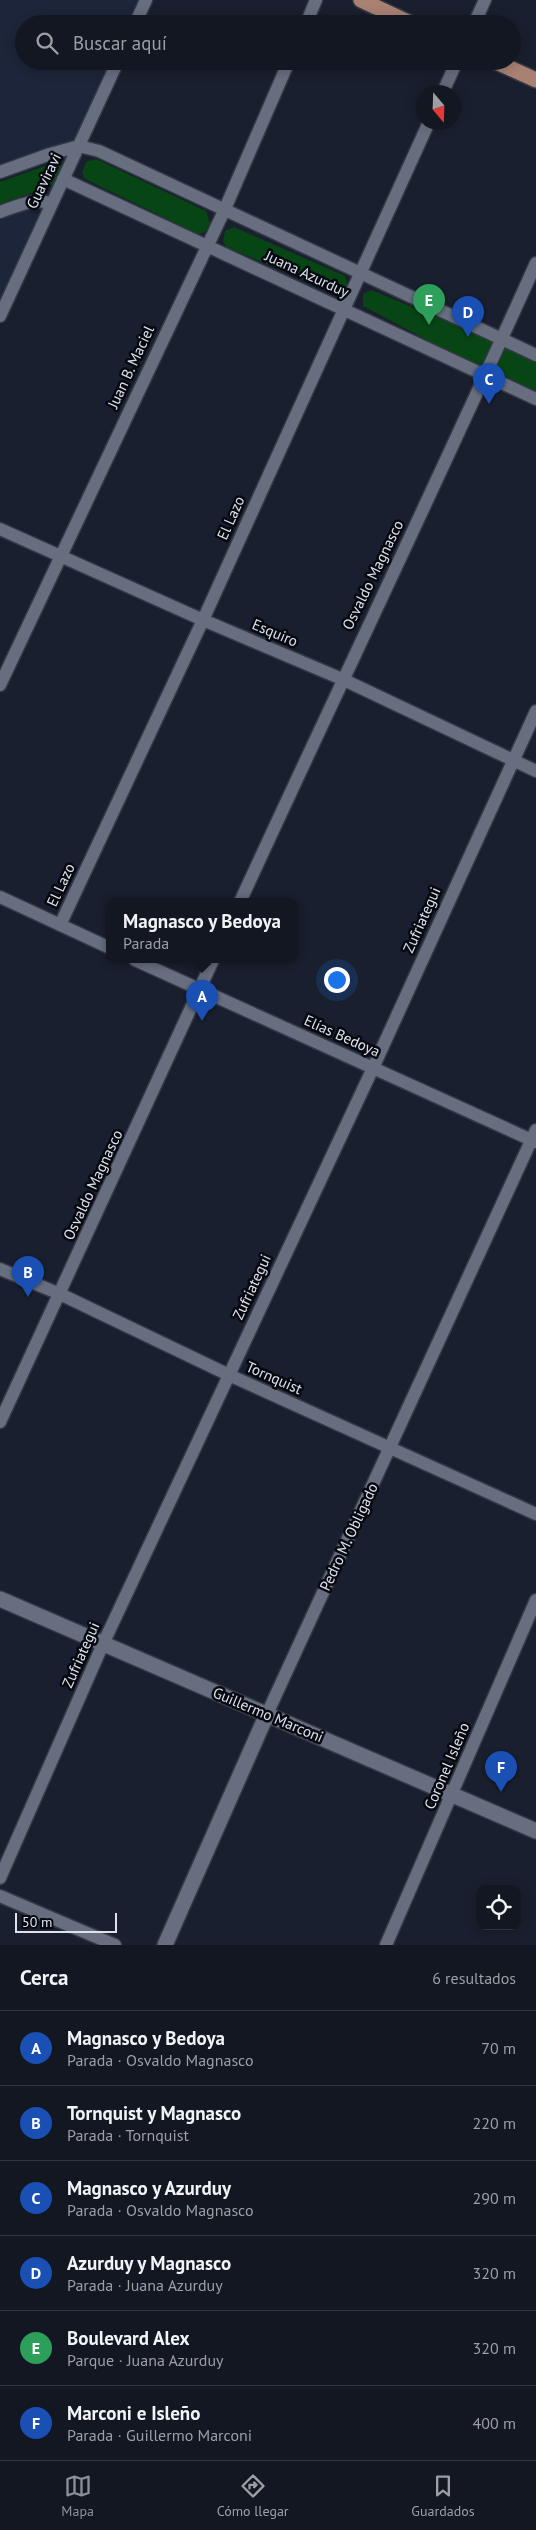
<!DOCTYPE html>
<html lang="es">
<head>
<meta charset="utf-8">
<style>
  :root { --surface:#131722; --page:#1c202a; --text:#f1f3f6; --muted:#9d9fa5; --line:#323640; --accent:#8c9099 }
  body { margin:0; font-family:"PT Sans",sans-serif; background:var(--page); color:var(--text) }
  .controls { position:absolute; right:15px; bottom:15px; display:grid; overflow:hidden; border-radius:10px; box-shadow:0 2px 12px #0003 }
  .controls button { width:45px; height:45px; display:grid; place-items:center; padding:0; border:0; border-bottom:1px solid var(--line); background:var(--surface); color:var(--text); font:25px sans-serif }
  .compass { position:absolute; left:416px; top:85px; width:45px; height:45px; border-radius:50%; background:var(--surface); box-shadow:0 2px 12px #0003; rotate:161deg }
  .scale { position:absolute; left:15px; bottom:12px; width:102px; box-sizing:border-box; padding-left:5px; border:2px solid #dee2ed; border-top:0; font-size:14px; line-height:18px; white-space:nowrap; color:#dee2ed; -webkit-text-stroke:4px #070910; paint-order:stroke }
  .you { position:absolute; left:336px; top:979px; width:18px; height:18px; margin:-12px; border:4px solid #fff; border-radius:50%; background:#1a73e8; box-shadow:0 0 0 8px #1a73e833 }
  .badge { display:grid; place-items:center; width:32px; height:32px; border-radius:50%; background:var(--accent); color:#fff; font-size:16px; font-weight:700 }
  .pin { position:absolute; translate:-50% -41px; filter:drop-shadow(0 1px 2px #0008) }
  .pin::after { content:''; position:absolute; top:26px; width:18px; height:15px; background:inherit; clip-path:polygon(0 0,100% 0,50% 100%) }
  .popup { position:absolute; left:106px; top:898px; width:192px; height:65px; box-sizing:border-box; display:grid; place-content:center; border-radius:10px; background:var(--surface); filter:drop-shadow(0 1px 4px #0005); font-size:16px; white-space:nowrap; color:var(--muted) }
  .popup b { font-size:19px; color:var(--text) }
  .popup::after { content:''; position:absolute; left:50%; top:100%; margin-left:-10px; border:10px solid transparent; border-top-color:var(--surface) }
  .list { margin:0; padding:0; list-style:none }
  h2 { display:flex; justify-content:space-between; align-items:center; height:65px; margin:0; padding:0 20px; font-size:21px }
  h2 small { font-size:16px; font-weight:400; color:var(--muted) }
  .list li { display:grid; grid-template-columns:32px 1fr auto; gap:15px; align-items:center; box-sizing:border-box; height:75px; padding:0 20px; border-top:1px solid var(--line) }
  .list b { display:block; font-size:19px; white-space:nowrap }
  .list p { margin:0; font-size:16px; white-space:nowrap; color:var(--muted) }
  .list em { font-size:16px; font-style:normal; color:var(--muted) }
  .icon { flex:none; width:28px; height:28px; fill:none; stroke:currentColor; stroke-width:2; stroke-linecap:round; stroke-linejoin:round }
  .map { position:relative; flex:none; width:536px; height:1945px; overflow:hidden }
  .search { position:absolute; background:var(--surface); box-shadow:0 2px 12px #0003; left:15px; right:15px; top:15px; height:55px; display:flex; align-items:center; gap:12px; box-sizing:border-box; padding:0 18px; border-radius:28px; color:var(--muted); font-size:19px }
  .sheet { height:515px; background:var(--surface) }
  nav { display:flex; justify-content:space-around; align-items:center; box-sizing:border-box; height:70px; border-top:1px solid var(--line); background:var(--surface); font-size:14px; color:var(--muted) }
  nav a { display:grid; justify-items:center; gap:2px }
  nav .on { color:var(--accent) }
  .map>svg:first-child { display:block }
</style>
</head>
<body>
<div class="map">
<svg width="536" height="1945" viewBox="0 0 536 1945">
  <rect width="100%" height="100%" fill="#191f2e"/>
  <path fill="#1d253a" d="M 0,0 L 141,0 L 130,24 L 24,24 L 24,61 L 113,61 L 79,136 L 69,143 L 0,168 Z
    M 27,210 L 40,216 L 0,304 L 0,218 Z"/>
  <path fill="#074515" d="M 96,159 L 206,211 L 210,223 L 205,232 L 198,234 L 85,179 L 82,173 L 86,162 Z
    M 59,161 L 64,166 L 56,184 L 0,204 L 0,182 Z
    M 234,227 L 345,276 L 348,284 L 344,292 L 337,293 L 226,247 L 223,241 L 225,231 Z
    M 371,290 L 536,358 L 536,393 L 487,372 L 363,306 L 363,294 Z"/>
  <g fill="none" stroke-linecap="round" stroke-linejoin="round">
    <defs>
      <path id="street" d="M 135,24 L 146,0
        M 306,24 L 316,0
        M 474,24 L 485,0
        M 443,92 L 457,61
        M 0,172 L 50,154 L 79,146 L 99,151 L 536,355
        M 63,179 L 536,399
        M 0,212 C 18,206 32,198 51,203
        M 0,316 L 118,61
        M 0,529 L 203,620 L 342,679 L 536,771
        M 0,685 L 224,211 L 289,61
        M 0,897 L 110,948
        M 240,902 C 338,689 440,477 536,263
        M 60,925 L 203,620 L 429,122
        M 135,960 L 536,1142
        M 0,1269 L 60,1294 L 229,1375 L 536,1514
        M 0,1422 L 213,960
        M 267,1714 L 536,1130
        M 0,1878 L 103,1644 L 373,1068 L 536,711
        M 0,1896 L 115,1945
        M 386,1945 L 536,1600"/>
      <path id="secondary" d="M 0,1599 L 536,1831
        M 165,1945 L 267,1714"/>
      <path id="primary" d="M 361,0 L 412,24
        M 494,61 L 536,80"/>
    </defs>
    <use href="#street" stroke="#353945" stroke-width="15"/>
    <use href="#secondary" stroke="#353945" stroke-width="18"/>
    <use href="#primary" stroke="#353945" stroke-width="18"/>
    <use href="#street" stroke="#666e80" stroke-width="12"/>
    <use href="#secondary" stroke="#666e80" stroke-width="15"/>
    <use href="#primary" stroke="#a88172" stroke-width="15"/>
  </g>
  <g text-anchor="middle" stroke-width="5" stroke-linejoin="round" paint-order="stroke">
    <g font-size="15" fill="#dee2ed" stroke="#070910">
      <text transform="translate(44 181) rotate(-64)" y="5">Guaviravi</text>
      <text transform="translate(307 274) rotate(25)" y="5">Juana Azurduy</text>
      <text transform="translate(131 367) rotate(-65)" y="5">Juan B. Maciel</text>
      <text transform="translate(231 518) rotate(-66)" y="5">El Lazo</text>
      <text transform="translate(373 575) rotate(-64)" y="5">Osvaldo Magnasco</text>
      <text transform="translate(275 633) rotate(23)" y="5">Esquiro</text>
      <text transform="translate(61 885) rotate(-65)" y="5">El Lazo</text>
      <text transform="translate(422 920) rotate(-66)" y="5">Zufriategui</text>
      <text transform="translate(342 1036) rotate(24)" y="5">Elías Bedoya</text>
      <text transform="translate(93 1185) rotate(-65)" y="5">Osvaldo Magnasco</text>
      <text transform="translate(252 1287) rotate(-65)" y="5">Zufriategui</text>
      <text transform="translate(274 1378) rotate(24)" y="5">Tornquist</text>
      <text transform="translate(349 1537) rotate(-65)" y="5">Pedro M. Obligado</text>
      <text transform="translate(81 1655) rotate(-66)" y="5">Zufriategui</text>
      <text transform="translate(268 1715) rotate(23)" y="5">Guillermo Marconi</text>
      <text transform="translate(447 1766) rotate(-67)" y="5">Coronel Isleño</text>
    </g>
  </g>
</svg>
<div class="controls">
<button><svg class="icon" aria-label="locate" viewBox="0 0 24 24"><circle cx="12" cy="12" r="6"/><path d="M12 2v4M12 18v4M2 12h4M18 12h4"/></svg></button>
</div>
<svg class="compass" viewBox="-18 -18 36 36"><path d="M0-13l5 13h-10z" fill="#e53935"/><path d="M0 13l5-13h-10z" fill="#9d9fa5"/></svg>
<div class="scale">50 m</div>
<div class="you"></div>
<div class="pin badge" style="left:202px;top:1021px;background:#1a4fb4">A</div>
<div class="popup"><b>Magnasco y Bedoya</b>Parada</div>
<div class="pin badge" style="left:28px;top:1297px;background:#1a4fb4">B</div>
<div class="pin badge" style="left:489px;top:404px;background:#1a4fb4">C</div>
<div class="pin badge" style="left:468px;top:337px;background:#1a4fb4">D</div>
<div class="pin badge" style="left:429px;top:325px;background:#2e9e5b">E</div>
<div class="pin badge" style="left:501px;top:1792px;background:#1a4fb4">F</div>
<div class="search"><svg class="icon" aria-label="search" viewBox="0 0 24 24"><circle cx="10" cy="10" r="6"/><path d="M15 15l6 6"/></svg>Buscar aquí</div>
</div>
<section class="sheet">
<h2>Cerca<small>6 resultados</small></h2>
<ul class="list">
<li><span class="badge" style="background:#1a4fb4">A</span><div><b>Magnasco y Bedoya</b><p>Parada · Osvaldo Magnasco</p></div><em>70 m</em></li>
<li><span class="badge" style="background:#1a4fb4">B</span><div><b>Tornquist y Magnasco</b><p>Parada · Tornquist</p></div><em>220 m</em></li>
<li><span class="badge" style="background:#1a4fb4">C</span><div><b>Magnasco y Azurduy</b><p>Parada · Osvaldo Magnasco</p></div><em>290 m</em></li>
<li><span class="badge" style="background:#1a4fb4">D</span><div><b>Azurduy y Magnasco</b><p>Parada · Juana Azurduy</p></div><em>320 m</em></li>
<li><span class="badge" style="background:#2e9e5b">E</span><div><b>Boulevard Alex</b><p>Parque · Juana Azurduy</p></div><em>320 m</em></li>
<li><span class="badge" style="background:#1a4fb4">F</span><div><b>Marconi e Isleño</b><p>Parada · Guillermo Marconi</p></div><em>400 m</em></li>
</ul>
</section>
<nav>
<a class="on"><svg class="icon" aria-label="map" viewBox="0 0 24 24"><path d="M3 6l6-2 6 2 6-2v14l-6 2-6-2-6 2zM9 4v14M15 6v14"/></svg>Mapa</a>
<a><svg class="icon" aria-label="directions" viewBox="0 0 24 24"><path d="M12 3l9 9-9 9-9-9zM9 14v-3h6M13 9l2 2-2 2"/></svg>Cómo llegar</a>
<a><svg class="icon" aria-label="saved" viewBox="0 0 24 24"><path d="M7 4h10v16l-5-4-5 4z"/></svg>Guardados</a>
</nav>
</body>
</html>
